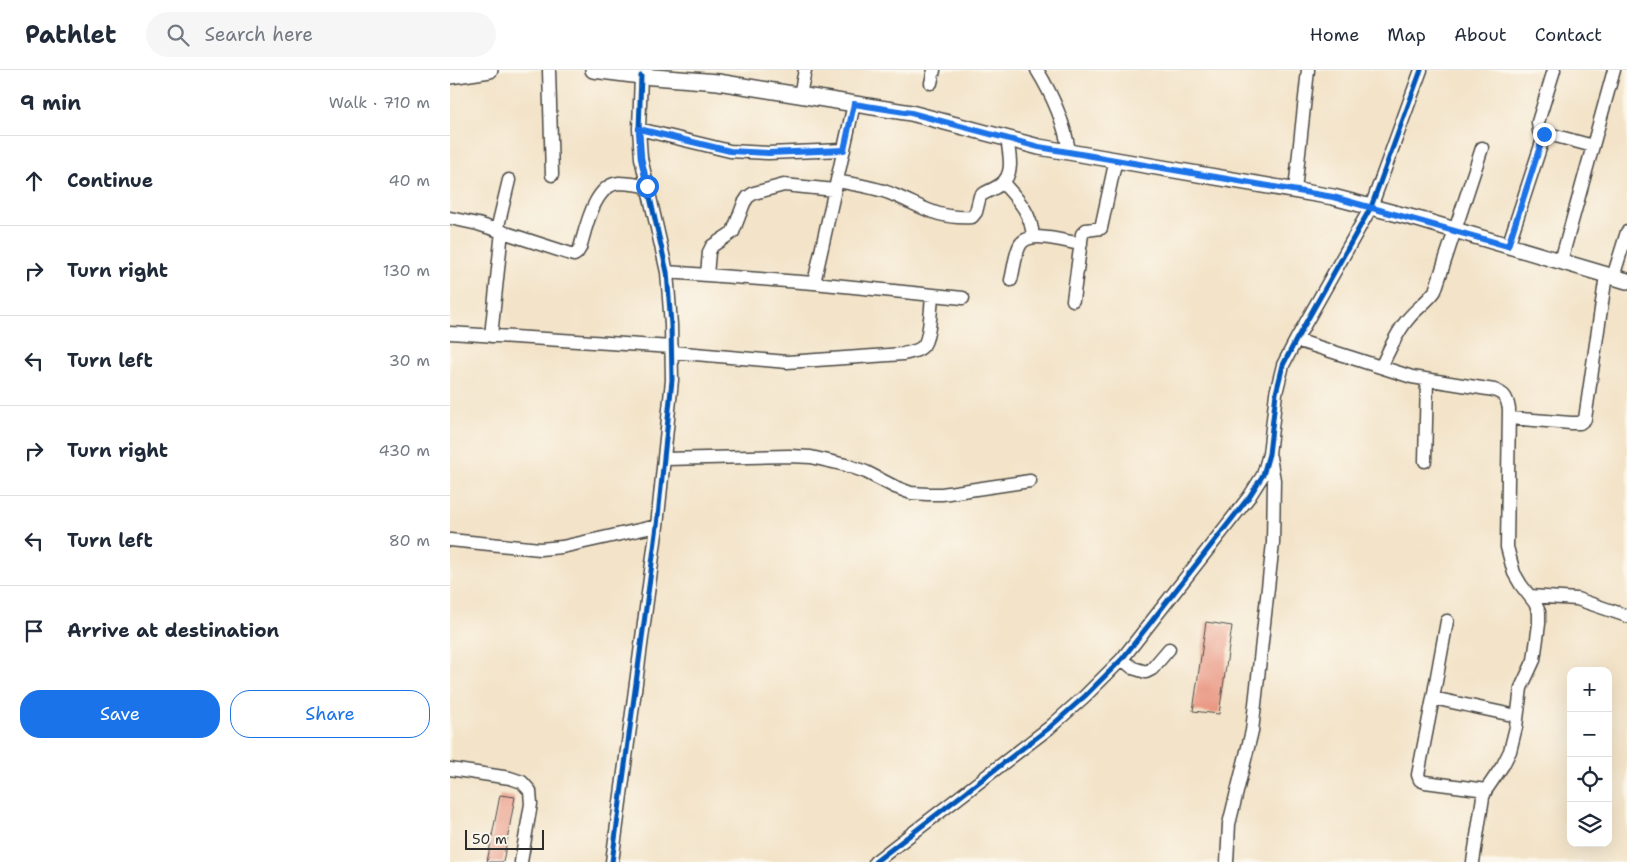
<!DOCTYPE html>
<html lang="en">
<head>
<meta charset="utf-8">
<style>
  :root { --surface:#fff; --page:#f6f6f7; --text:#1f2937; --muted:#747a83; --line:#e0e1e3; --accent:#1a73e8 }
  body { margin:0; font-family:"Shantell Sans",sans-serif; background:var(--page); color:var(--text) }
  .controls { position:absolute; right:15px; bottom:15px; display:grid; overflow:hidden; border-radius:10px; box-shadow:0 5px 20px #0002 }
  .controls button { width:45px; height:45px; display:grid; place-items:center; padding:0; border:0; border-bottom:1px solid var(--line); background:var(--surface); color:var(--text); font:25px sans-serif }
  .scale { position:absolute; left:15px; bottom:12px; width:79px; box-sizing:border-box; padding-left:5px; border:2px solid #2b2b2b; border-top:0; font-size:14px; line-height:18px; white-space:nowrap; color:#2b2b2b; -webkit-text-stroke:4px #fbf7ec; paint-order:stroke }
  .stop { position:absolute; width:15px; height:15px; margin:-11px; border:4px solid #1a73e8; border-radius:50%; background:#fff }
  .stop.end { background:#1a73e8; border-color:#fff; box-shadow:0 1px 5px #0008 }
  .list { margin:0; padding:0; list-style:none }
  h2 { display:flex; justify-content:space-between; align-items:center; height:65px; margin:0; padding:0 20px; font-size:21px }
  h2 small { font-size:16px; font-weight:400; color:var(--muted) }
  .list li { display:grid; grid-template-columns:32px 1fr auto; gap:15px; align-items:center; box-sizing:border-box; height:90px; padding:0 20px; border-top:1px solid var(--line) }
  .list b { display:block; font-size:19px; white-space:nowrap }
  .list em { font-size:16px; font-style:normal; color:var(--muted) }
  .actions { display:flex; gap:10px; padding:15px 20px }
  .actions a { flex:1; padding:11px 0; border:1px solid var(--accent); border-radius:20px; text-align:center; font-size:18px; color:var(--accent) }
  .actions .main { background:var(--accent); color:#fff }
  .icon { flex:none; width:28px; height:28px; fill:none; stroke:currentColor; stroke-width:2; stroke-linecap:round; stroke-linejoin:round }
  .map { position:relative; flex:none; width:1177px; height:792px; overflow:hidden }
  header { display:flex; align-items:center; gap:30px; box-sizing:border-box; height:70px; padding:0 25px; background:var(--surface); border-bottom:1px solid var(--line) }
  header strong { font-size:24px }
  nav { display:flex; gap:28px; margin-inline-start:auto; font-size:18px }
  .search { width:350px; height:45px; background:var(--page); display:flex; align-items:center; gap:12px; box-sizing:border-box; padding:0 18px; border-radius:28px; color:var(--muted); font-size:19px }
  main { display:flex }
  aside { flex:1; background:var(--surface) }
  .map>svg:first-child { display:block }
</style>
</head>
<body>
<header>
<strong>Pathlet</strong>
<div class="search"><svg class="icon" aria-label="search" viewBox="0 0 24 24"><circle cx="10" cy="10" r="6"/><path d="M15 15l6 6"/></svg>Search here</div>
<nav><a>Home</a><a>Map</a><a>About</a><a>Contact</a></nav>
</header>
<main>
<aside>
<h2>9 min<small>Walk · 710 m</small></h2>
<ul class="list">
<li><svg class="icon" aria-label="ahead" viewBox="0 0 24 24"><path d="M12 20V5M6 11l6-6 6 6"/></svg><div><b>Continue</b></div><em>40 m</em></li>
<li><svg class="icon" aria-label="right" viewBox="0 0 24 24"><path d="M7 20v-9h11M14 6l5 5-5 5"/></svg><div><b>Turn right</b></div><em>130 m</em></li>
<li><svg class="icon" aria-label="left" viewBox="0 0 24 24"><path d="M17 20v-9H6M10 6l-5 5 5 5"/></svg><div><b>Turn left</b></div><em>30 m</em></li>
<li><svg class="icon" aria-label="right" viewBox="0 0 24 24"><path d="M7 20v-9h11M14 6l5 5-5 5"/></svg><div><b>Turn right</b></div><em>430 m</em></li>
<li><svg class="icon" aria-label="left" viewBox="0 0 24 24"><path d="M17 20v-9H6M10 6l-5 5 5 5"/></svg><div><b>Turn left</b></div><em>80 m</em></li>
<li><svg class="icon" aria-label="arrive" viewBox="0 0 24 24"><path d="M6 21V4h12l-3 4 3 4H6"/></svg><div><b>Arrive at destination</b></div></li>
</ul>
<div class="actions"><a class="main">Save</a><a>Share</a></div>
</aside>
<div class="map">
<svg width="1177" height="792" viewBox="0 0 1177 792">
  <rect width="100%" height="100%" fill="#fbf7ec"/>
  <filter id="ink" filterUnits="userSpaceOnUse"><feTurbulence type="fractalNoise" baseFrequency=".02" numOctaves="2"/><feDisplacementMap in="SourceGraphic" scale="10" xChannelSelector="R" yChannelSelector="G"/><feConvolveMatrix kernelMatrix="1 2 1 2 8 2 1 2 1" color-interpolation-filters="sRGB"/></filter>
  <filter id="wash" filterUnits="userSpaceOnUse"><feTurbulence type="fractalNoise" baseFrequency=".0096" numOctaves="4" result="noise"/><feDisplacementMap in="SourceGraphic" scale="20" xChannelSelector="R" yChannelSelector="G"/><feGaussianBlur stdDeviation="1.12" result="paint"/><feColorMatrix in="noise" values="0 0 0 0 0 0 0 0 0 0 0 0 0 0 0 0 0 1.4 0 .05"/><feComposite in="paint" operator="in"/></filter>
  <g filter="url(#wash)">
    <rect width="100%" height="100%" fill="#f3e3c8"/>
    <g id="blocks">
      <path fill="#e99581" d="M 756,552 L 782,556 L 769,644 L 743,641 Z
        M 50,725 L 65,727 L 53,792 L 37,792 Z"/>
    </g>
  </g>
  <g filter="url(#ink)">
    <use href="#blocks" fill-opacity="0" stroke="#494743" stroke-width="1"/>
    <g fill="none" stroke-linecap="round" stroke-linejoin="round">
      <defs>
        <path id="minor" d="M 99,0 L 102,105
          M 587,0 C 603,26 614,51 619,81
          M 1104,0 L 1088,52 L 1089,61 L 1095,63 L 1143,76
          M 481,13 L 484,0
          M 350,25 L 355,0
          M 189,59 L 280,81 L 318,83 L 394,80
          M 387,111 C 406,115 427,117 444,125 C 473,137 487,149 522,147 L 526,142 L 530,126 C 537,121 545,119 551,114 C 565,104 559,83 557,68
          M 553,113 C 569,131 581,142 583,167
          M 845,120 L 858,0
          M 0,148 L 28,154 L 124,185 L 127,183 L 130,178 C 136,158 144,115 169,113 C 178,113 188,115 197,116
          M 47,160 L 59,110
          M 1058,176 L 1095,63
          M 1111,191 L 1164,0
          M 217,202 L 364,213 L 513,228
          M 257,205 L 259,182 L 262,176 L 283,162 L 294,133 L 298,127 L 304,123 L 334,115 L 385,120
          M 1163,207 L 1177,162
          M 561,210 C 564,199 565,184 570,175 C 579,159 616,172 631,174
          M 364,213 L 404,34
          M 623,230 L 632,164 L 636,160 L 651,158 L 666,89
          M 0,263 L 222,277
          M 41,266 L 52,161
          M 846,270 L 962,307 L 1044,320 C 1055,324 1057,328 1059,339 L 1057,477 L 1064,503 L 1071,515 L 1085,533 L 1089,542 L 1089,554 L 1084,590 L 1071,618 L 1066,657 L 1060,681 L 1053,695 L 1036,720 L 1033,727 L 1023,792
          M 222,282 L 337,292 L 453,284 C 459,282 467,282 472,277 C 480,271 481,236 482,225
          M 931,297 C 939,281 946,263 958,249 C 966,239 977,232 985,221 L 1032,78
          M 1059,348 L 1121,353 L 1130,353 L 1135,349 L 1156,205
          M 215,389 L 339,386 L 361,387 L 396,395 L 416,402 L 445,417 L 461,423 L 477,424 L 492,424 L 580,411
          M 975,391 L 977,311
          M 0,470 L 90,479 L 112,477 L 207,456
          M 1080,526 L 1127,529 L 1177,546
          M 997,551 L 983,628 L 968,705 L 970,710 L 975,712 L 1036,720
          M 672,589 L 683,598 L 696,602 L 702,599 L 719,579
          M 983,628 L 1067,646
          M 0,699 L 60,708 L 72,712 L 80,721 L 81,734 L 71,792
          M 162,792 L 207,456 L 222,310 L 221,255 L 217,202 L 191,88 L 189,59 L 191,6
          M 425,792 L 599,658 L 635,626 L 672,589 L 799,427 L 813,405 L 819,384 L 826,323 L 833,295 L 846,270 L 921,137 L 971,0
          M 777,792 L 779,754 L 802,661 L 823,473 L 824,410 L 820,387"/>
        <path id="major" d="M 143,0 L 191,6 L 268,12 L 461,43 L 589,77 L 883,127 L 971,150 L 1177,211
          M 0,6 L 40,0"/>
      </defs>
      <use href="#minor" stroke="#494743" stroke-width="15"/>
      <use href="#major" stroke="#494743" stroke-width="18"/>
      <use href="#minor" stroke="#fff" stroke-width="12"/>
      <use href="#major" stroke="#fff" stroke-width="15"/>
      <defs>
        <path id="cycleway" d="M 162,792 L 207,456 L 222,310 L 221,255 L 217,202 L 191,88 L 189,59 L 191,6
          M 425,792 L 599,658 L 635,626 L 672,589 L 799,427 L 813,405 L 819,384 L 826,323 L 833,295 L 846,270 L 921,137 L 971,0"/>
      </defs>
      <use href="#cycleway" stroke="#fbf7ec" stroke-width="8"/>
      <use href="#cycleway" stroke="#0057b8" stroke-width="5"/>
    </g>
  </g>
  <g fill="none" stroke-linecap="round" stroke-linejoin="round" filter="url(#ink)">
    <path stroke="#1a73e8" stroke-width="6" d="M 197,116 L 191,88 L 189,59 L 280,81 L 318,83 L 394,80 L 404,34 L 461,43 L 589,77 L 883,127 L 1058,176 L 1094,64"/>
  </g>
</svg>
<div class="controls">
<button>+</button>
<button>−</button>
<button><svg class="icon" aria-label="locate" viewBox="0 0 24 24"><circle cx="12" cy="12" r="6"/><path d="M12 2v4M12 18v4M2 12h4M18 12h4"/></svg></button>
<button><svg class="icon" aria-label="layers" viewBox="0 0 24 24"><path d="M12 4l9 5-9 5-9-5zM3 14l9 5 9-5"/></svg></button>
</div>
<div class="scale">50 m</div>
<div class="stop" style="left:197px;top:116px"></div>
<div class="stop end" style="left:1094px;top:64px"></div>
</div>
</main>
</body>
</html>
